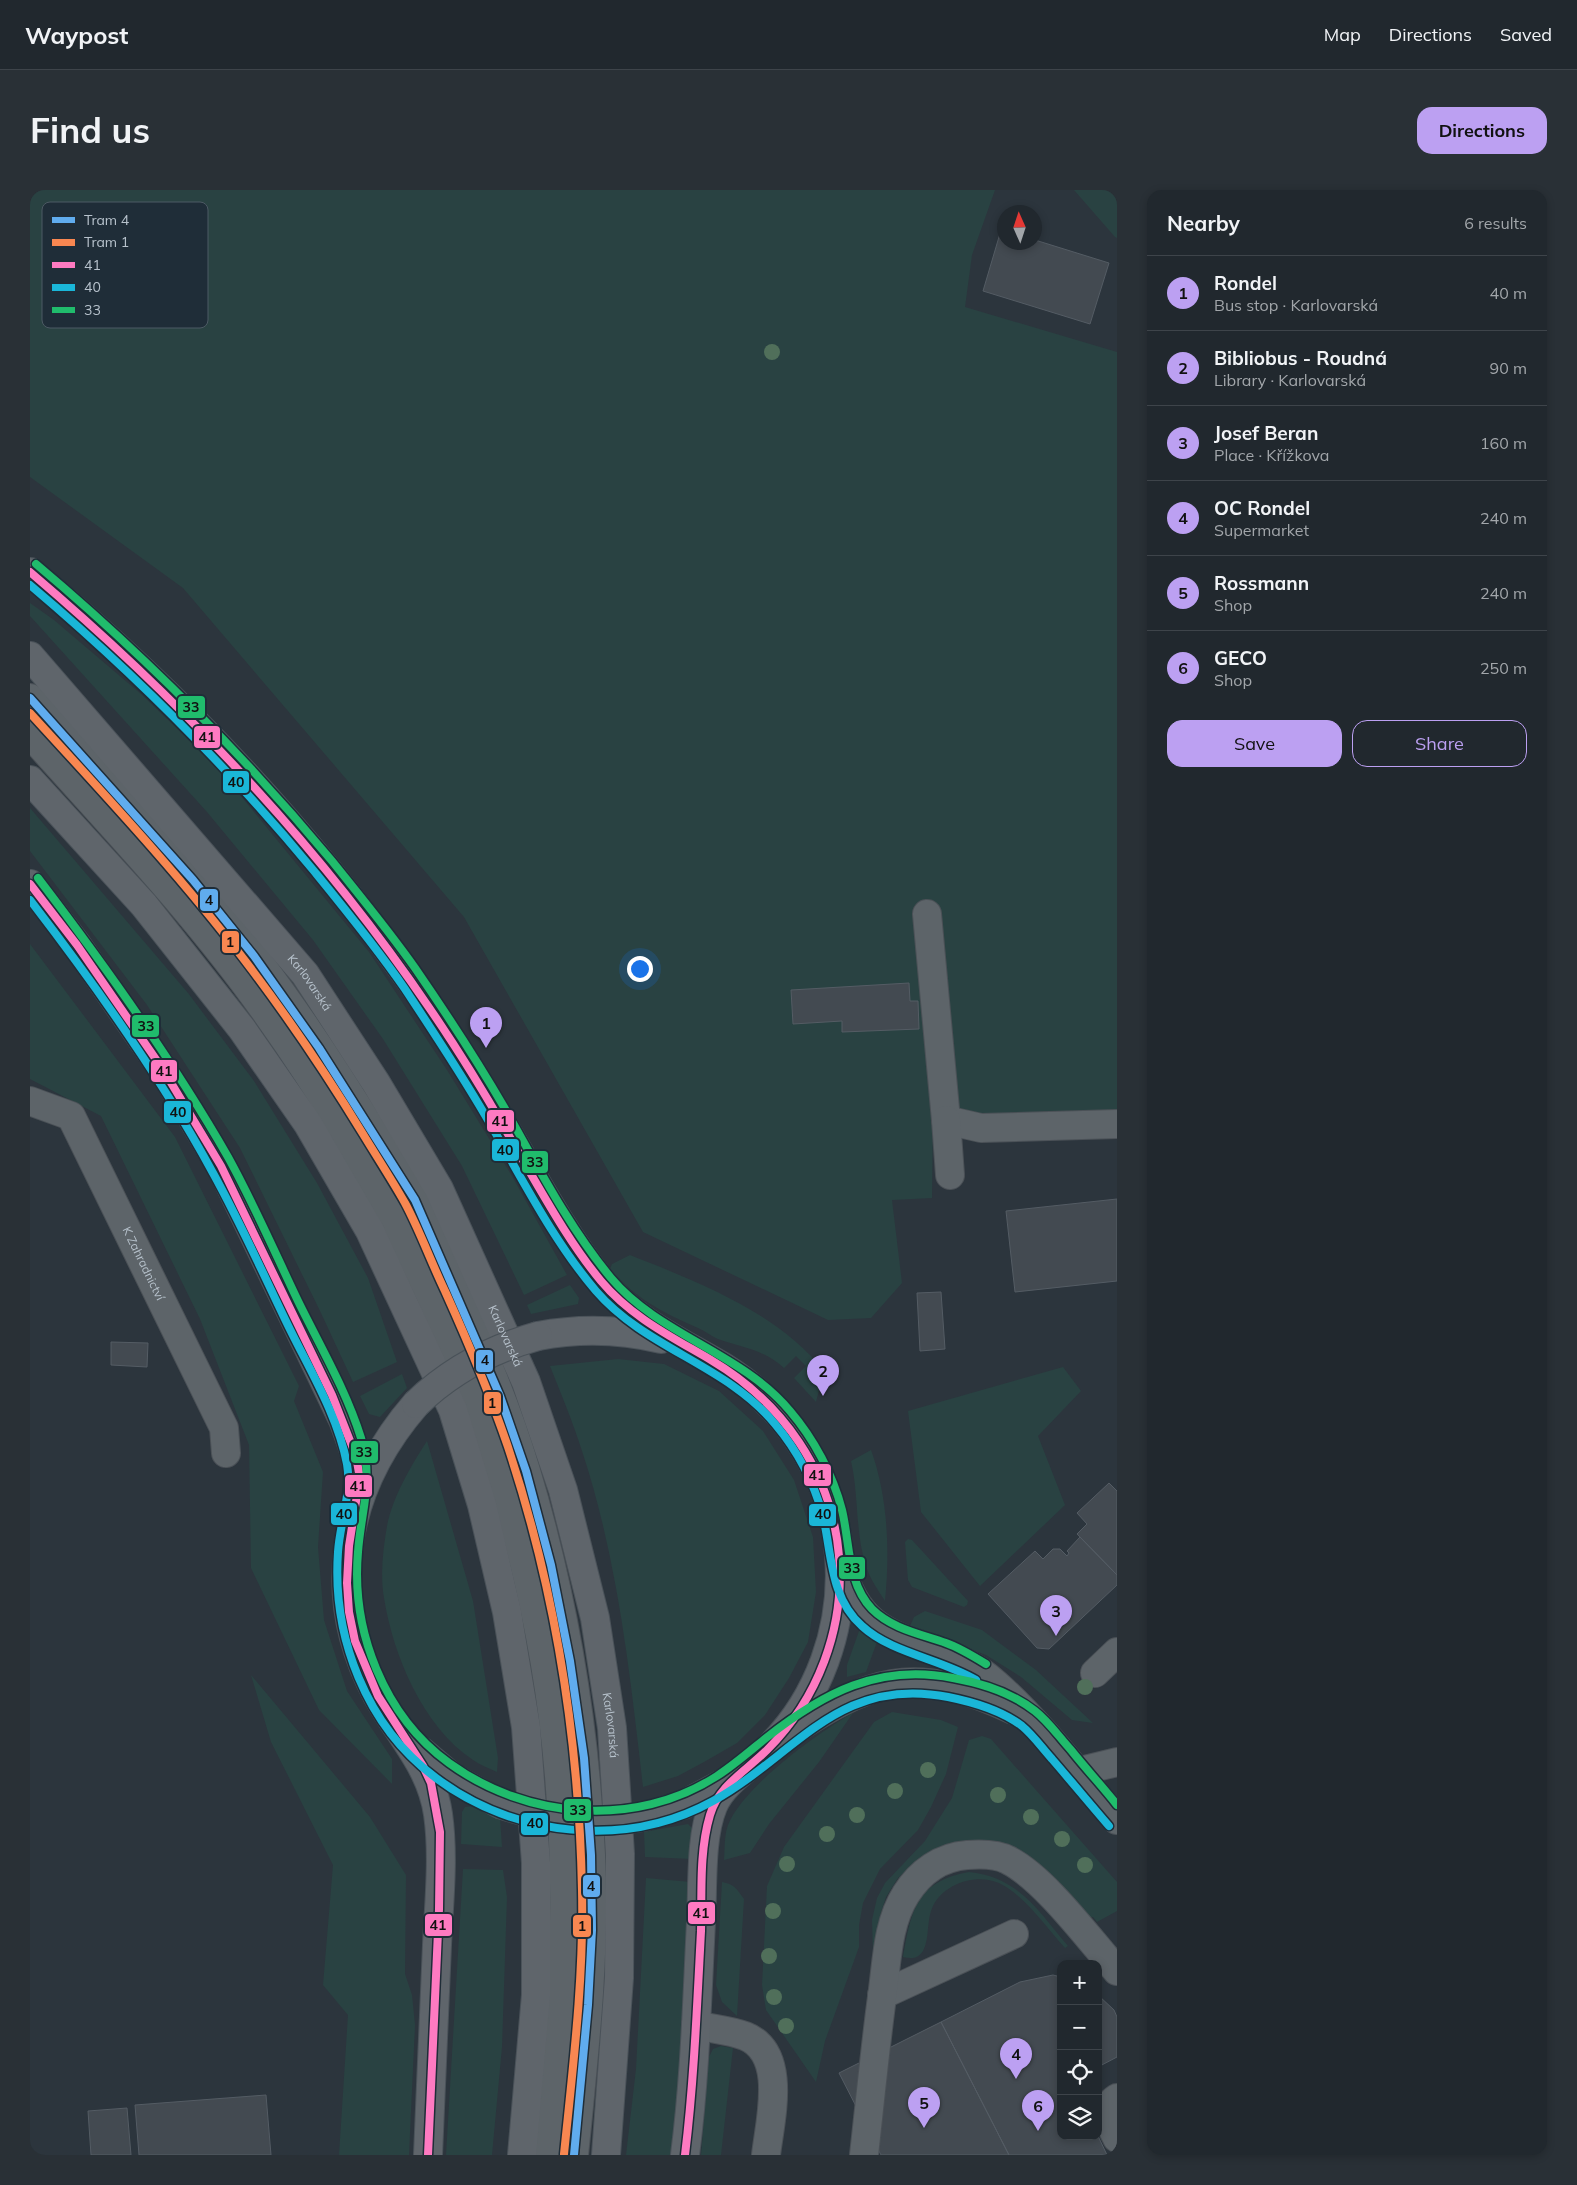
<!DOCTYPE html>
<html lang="en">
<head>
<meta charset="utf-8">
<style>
  :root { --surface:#21282e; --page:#293036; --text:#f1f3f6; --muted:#a2a6aa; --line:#3e444a; --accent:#bca0f2 }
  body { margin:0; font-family:Mulish,sans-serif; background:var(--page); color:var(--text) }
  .controls { position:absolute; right:15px; bottom:15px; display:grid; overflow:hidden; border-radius:10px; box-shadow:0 2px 8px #0003 }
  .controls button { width:45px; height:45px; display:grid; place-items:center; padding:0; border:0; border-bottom:1px solid var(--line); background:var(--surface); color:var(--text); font:25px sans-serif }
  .compass { position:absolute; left:967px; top:15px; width:45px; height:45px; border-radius:50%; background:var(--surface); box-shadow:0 2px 8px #0003; rotate:357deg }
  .you { position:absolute; left:609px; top:778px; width:18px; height:18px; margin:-12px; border:4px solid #fff; border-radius:50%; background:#1a73e8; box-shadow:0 0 0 8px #1a73e833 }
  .badge { display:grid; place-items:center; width:32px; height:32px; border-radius:50%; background:var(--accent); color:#111; font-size:16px; font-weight:700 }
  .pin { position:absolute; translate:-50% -41px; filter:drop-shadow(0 1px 2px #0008) }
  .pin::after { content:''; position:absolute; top:26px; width:18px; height:15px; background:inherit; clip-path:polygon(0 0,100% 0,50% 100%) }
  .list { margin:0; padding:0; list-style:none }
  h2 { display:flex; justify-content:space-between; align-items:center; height:65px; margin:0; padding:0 20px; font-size:21px }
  h2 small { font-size:16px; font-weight:400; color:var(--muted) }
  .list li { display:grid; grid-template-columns:32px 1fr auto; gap:15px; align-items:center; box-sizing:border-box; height:75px; padding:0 20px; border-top:1px solid var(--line) }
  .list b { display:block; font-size:19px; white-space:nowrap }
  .list p { margin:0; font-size:16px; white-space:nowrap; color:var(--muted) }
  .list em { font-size:16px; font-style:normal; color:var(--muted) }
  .actions { display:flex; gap:10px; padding:15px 20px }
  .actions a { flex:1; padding:11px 0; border:1px solid var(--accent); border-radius:15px; text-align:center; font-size:18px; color:var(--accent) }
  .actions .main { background:var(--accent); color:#111 }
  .icon { flex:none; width:28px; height:28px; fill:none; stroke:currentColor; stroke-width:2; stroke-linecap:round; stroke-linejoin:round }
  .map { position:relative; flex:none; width:1087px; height:1965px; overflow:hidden; border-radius:15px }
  header { display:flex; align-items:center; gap:30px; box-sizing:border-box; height:70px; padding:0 25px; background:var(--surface); border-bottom:1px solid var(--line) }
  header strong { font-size:24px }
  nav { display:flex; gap:28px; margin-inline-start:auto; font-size:18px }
  .intro { display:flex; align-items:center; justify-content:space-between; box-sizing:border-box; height:120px; padding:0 30px }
  h1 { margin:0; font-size:35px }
  .button { padding:12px 22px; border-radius:15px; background:var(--accent); color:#111; font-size:18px; font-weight:700 }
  main { display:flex; gap:30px; padding:0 30px }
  aside { flex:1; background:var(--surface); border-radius:15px; box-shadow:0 2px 8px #0003 }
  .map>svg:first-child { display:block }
</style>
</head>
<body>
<header>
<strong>Waypost</strong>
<nav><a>Map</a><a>Directions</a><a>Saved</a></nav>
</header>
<div class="intro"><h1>Find us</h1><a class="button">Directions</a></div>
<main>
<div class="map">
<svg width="1087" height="1965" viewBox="0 0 1087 1965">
  <rect width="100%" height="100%" fill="#2c353d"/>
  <path fill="#294242" d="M 0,0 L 965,0 L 942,65 L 935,117 L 1087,162 L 1087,921 L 943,926 L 903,925 L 902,1008 L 862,1010 L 872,1093 L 841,1128 L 798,1130 L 613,1042 L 434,727 L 153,398 L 0,287 Z
    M 1044,0 L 1087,0 L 1087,48 L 1085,47 Z
    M 0,413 L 24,430 L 111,504 L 187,577 L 339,762 L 417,880 L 482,986 L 537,1085 L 494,1105 L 432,976 L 353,849 L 283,750 L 177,622 L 0,426 Z
    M 0,618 L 158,803 L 224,891 L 287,993 L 338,1088 L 367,1172 L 323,1192 L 291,1123 L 210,958 L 117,815 L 0,661 Z
    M 0,754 L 145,947 L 269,1196 L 264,1211 L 293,1282 L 288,1357 L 294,1430 L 317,1501 L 362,1569 L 362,1594 L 289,1520 L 221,1378 L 219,1255 L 170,1129 L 71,926 L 0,889 Z
    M 600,1065 C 668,1092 747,1122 794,1181 L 786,1212 L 764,1188 L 776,1176 L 766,1166 L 754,1178 C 735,1160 711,1157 688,1149 C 681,1146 675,1141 668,1138 C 632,1122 606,1109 580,1079 L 582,1074 Z
    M 540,1095 L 549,1108 L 548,1114 L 501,1124 L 497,1115 Z
    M 588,1169 L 634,1174 L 689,1201 L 733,1241 L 764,1290 L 783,1347 L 786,1402 L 778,1452 L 759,1488 L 735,1525 L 707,1553 L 674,1572 L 648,1586 L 613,1597 C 600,1484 588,1370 552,1261 C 543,1232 531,1204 520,1176 Z
    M 1033,1177 L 1051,1201 L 1008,1246 L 1035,1315 L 950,1396 L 891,1322 L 878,1221 Z
    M 372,1184 L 377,1198 L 350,1227 L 339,1224 L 330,1206 Z
    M 397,1251 L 443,1411 L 468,1568 L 467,1582 C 459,1578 450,1575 443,1570 C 393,1537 363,1465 354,1408 C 350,1385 353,1359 357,1336 C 363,1306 381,1276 397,1251 Z
    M 841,1260 C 858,1307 860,1361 855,1411 C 848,1400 840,1389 836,1376 C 825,1343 829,1305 821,1271 Z
    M 878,1349 L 882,1350 L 938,1411 L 937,1415 L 934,1417 L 882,1397 L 878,1390 L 875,1352 Z
    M 895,1421 L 952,1440 L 1006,1480 L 1063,1533 L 1042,1530 L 991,1487 L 956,1465 L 880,1436 L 884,1427 Z
    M 829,1441 L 836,1441 L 848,1449 L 836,1482 L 817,1487 L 817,1475 Z
    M 221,1485 L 340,1627 L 376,1685 L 375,1784 L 382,1805 L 385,1835 L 379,1965 L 309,1965 L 318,1825 L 293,1795 L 303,1675 L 241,1552 Z
    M 862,1522 L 911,1530 L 928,1537 L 916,1584 L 901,1617 L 888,1640 L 850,1679 L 833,1713 L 829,1735 L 829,1757 L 795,1851 L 786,1892 L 736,1820 L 732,1795 L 737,1696 L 754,1657 L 844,1532 Z
    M 823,1523 L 789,1572 L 739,1634 L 720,1663 L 694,1670 C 695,1658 694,1646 698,1635 C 713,1597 787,1543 823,1523 Z
    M 952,1546 L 961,1549 L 1087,1692 L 1087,1721 L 1067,1732 L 1063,1727 L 1057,1728 L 950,1651 L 923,1653 L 890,1668 L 868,1688 L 856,1707 L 850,1726 L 843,1764 L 842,1730 L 847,1708 L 855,1693 L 895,1651 L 922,1608 L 939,1550 Z
    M 444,1616 L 470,1626 L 472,1657 L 431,1654 L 432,1622 L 435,1617 Z
    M 658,1634 L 664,1640 L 663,1669 L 615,1667 L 614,1642 Z
    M 433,1679 L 473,1680 L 477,1707 L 472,1857 L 462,1965 L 416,1965 Z
    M 939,1682 C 989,1687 1008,1721 1038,1756 L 1035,1758 C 1018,1739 993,1704 969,1693 C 947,1683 914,1693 903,1716 C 896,1730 900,1748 893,1761 C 888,1769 881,1769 873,1767 C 882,1720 885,1692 939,1682 Z
    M 616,1688 L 661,1692 L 654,1842 L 641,1965 L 596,1965 L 606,1879 Z
    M 692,1692 C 704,1694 707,1699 714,1709 L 707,1826 L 692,1812 L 686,1795 Z
    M 691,1856 L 703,1858 L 691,1965 L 671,1965 L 679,1867 L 683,1859 Z"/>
  <path fill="#434a51" stroke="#545c64" d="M 974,30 L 974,52 L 1004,52 L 1004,40 L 1008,41 L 1005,50 L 1079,73 L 1060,134 L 953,101 Z
    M 879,793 L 880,811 L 888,811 L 889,839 L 812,842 L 812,831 L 763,834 L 761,800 Z
    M 1087,1009 L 1087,1091 L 985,1102 L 976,1021 Z
    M 911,1102 L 915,1159 L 890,1161 L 887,1103 Z
    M 81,1152 L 118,1153 L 117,1177 L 81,1175 Z
    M 1079,1293 L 1087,1301 L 1087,1385 L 1047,1344 L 1057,1334 L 1047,1323 Z
    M 1050,1347 L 1087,1385 L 1087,1395 L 1019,1459 L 1007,1458 L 958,1404 L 1005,1361 L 1013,1369 L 1023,1359 L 1030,1359 L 1037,1366 L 1039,1363 L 1037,1361 Z
    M 1023,1785 L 1031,1787 L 1031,1946 L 1068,1946 L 1077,1965 L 979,1965 L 911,1832 L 990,1792 Z
    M 1068,1805 L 1084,1820 L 1087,1827 L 1087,1867 L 1068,1877 Z
    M 911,1832 L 979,1965 L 851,1965 L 809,1883 Z
    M 236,1905 L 241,1965 L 109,1965 L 105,1915 Z
    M 97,1918 L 101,1965 L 61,1965 L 58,1921 Z"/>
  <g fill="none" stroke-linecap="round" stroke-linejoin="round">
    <defs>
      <g id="minor">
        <path d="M 0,508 C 87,604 178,699 253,805 C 286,851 317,899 347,948 C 359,968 373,989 385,1010 C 397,1034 407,1060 418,1084 C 447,1148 476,1213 496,1281 C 533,1405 555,1536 561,1665 C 566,1765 554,1866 544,1965"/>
        <path d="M 0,544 C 80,634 165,722 235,821 C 396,1047 506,1308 529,1586 C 540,1713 533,1839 517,1965"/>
        <path d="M 897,724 L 916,930 L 951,938 L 1087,934"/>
        <path id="s1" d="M 0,911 L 41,926 L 194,1238 L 196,1263"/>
        <path d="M 916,930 L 920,985"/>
        <path d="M 810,1373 C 834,1470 906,1439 966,1494 C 1011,1534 1048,1584 1087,1630"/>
        <path d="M 1065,1483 L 1087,1462"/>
        <path d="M 751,1549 C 839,1489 882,1472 983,1520"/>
        <path d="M 1046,1582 L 1087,1572"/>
        <path d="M 852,1805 L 984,1744"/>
        <path d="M 666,1835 C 682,1839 700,1840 715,1846 C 758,1863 740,1930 736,1965"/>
        <path d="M 1087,1908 C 1070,1919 1080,1934 1087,1948"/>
        <path d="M 834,1965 C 840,1912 845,1859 852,1807 C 857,1772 857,1734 876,1704 C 890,1682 911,1667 937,1665 C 950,1664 967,1664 978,1670 C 1014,1688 1059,1749 1087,1781"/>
      </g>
      <g id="major">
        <path d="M 0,382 C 142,499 272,636 378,787 C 408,829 437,873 463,918 C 498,976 529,1038 571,1091 C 601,1128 641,1147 681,1170 C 753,1209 803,1283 809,1365 C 815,1437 789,1510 737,1560 C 719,1578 693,1592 683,1616 C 670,1647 673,1697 671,1732 C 667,1810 665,1888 655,1965"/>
        <path id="s2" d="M 0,466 L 275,784 L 346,893 L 409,999 L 496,1192 L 533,1300 L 565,1428 L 582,1538 L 590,1664 L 589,1788 L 576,1965"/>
        <path d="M 0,590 L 114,715 L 212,839 L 278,934 L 340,1041 L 423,1220 L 452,1315 L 477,1422 L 496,1537 L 506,1673 L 506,1805 L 492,1965"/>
        <path d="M 0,694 L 47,755 L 134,881 L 191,976 L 313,1230 C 322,1254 331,1276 328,1302"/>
        <path d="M 508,1146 C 550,1138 590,1139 631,1149"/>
        <path d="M 386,1214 C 313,1298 293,1405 347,1505 C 369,1545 401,1576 408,1624 C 414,1666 409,1712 407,1755 C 404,1825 401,1895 398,1965"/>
        <path d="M 391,1561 L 423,1588 L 470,1614"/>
        <path d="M 613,1627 L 653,1615 L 698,1591"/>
      </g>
    </defs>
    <use href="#minor" stroke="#4b5157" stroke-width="30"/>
    <use href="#major" stroke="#4a5259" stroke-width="30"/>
    <use href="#minor" stroke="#5d6469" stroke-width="28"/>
    <use href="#major" stroke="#5f656b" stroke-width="28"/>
    <defs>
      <path id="major-bridge" d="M 386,1214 C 421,1180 461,1159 508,1146
        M 470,1614 C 518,1631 563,1635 613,1627"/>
    </defs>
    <use href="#major-bridge" stroke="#4a5259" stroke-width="30" stroke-linecap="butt"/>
    <use href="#major-bridge" stroke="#5f656b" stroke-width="28"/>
    <defs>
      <path id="bus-1" d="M 0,382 C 152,511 288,654 400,819 C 431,864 460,912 487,960 C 513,1004 538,1051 571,1091 C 601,1127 642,1147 681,1170 C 752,1212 802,1282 809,1366 C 815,1438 788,1509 737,1560 C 716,1581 689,1595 680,1625 C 669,1662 672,1703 671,1741 C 667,1816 664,1891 655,1965
        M 0,694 L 47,755 L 134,881 L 191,976 L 302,1205 L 326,1266 L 329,1283 L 328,1299 L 319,1356 L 317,1393 L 319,1422 L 325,1451 L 348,1506 L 393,1576 L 401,1593 L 410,1642 L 409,1719 L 398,1965"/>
      <path id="bus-2" d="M 0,395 C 103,482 198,577 284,681 C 315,719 347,758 375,799 C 402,840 430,882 455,925 C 490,984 521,1048 566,1101 C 616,1159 697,1175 745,1234 C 767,1260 784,1293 793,1326 C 802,1365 800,1408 832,1436 C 861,1463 911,1469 946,1490
        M 0,710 C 67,797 131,887 183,983 C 209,1030 231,1079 254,1127 C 276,1174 307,1222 317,1274 C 322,1303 310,1332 308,1362 C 302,1447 336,1536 406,1588 C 485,1647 596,1659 683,1611 C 765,1566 808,1485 918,1507 C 943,1512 971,1520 992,1536 C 1003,1545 1012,1558 1022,1569 C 1041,1591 1060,1614 1079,1636"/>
      <path id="bus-3" d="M 6,374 C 114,465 212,563 302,671 C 330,706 359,741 385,778 C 416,823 446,869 474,917 C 507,975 538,1036 581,1088 C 630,1146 711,1162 760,1221 C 784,1249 803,1285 812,1320 C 820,1353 817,1393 842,1419 C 862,1439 891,1444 916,1453 C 930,1458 943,1466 956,1474
        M 8,688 C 76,777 142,869 198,967 C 224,1014 245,1063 268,1111 C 290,1156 316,1200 331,1248 C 344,1292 331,1320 328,1362 C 321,1441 354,1526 419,1573 C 496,1629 605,1639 687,1586 C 704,1575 720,1561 736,1548 C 793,1503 849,1473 923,1488 C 951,1493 982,1503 1005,1521 C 1019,1532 1029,1547 1041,1560 C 1056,1579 1072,1596 1087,1615"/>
    </defs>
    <use href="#bus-1" stroke="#1f2d38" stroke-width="11"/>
    <use href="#bus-2" stroke="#1f2d38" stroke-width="11"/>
    <use href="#bus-3" stroke="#1f2d38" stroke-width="11"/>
    <use href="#bus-1" stroke="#fe7ac1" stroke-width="8"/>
    <use href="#bus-2" stroke="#1ab6d8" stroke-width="8"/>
    <use href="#bus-3" stroke="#20bc6c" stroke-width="8"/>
    <defs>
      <path id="tram-1" d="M 0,508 L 163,690 L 224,766 L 289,858 L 385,1010 L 470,1206 L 496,1281 L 521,1375 L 540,1471 L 554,1568 L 561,1665 L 562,1740 L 558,1815 L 544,1965"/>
      <path id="tram-2" d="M 0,523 C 74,604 149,684 216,772 C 258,827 297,885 333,944 C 347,967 362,990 375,1013 C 390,1041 401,1072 415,1101 C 438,1152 460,1204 478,1257 C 525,1399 549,1551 552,1700 C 554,1788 543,1876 534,1964"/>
    </defs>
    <use href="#tram-1" stroke="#1f2d38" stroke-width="11"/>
    <use href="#tram-2" stroke="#1f2d38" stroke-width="11"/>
    <use href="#tram-1" stroke="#60acee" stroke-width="8"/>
    <use href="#tram-2" stroke="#f88751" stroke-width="8"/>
  </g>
  <g fill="#506f5a">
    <circle cx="742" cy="162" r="8"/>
    <circle cx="1055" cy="1497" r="8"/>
    <circle cx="898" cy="1580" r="8"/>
    <circle cx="865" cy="1601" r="8"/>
    <circle cx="968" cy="1605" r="8"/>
    <circle cx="827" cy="1625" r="8"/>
    <circle cx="1001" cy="1627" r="8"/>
    <circle cx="797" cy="1644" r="8"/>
    <circle cx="1032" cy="1649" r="8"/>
    <circle cx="757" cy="1674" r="8"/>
    <circle cx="1055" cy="1675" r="8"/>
    <circle cx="743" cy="1721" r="8"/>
    <circle cx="739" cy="1766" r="8"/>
    <circle cx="744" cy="1807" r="8"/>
    <circle cx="756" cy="1836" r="8"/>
  </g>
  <g text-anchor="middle" stroke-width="4" stroke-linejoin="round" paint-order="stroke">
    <g font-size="12" fill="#b7c2cc" stroke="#1f2d38">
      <text dy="4" stroke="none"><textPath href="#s2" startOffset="430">Karlovarská</textPath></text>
      <text dy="4" stroke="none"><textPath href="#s1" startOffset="208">K Zahradnictví</textPath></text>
      <text dy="4" stroke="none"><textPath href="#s2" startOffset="835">Karlovarská</textPath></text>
      <text dy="4" stroke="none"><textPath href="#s2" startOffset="1240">Karlovarská</textPath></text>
    </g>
  </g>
  <rect x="12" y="12" width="166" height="126" rx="8" fill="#1f2d38" stroke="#4d5a64" stroke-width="1"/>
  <rect x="22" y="27" width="23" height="6" fill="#60acee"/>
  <rect x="22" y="49" width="23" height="7" fill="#f88751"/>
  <rect x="22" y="72" width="23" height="6" fill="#fe7ac1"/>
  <rect x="22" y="94" width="23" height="7" fill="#1ab6d8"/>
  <rect x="22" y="117" width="23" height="6" fill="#20bc6c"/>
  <g font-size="14" fill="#b7c2cc">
    <text x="54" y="35">Tram 4</text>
    <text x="54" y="57">Tram 1</text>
    <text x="54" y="80">41</text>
    <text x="54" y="102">40</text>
    <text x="54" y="125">33</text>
  </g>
  <g stroke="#1f2d38" stroke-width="2">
    <rect x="147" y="505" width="29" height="24" rx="5" fill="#20bc6c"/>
    <rect x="163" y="535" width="28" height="24" rx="5" fill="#fe7ac1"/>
    <rect x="192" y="580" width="28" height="24" rx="5" fill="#1ab6d8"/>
    <rect x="169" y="698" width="20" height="24" rx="5" fill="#60acee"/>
    <rect x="191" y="740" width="19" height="24" rx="5" fill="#f88751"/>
    <rect x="101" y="824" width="29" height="24" rx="5" fill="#20bc6c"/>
    <rect x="120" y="869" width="28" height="24" rx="5" fill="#fe7ac1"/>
    <rect x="133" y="910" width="29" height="24" rx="5" fill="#1ab6d8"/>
    <rect x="456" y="919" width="29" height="24" rx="5" fill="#fe7ac1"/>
    <rect x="461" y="948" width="29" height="24" rx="5" fill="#1ab6d8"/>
    <rect x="491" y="960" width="28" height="24" rx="5" fill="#20bc6c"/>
    <rect x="445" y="1159" width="19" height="24" rx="5" fill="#60acee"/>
    <rect x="453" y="1201" width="19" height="24" rx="5" fill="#f88751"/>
    <rect x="320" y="1250" width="29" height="24" rx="5" fill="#20bc6c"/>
    <rect x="773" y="1273" width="29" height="24" rx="5" fill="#fe7ac1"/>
    <rect x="314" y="1284" width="29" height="24" rx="5" fill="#fe7ac1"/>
    <rect x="300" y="1312" width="28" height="24" rx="5" fill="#1ab6d8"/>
    <rect x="778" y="1313" width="29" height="24" rx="5" fill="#1ab6d8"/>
    <rect x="808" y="1366" width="28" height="24" rx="5" fill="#20bc6c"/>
    <rect x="533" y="1608" width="29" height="24" rx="5" fill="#20bc6c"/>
    <rect x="490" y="1622" width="29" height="24" rx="5" fill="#1ab6d8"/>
    <rect x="552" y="1684" width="19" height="24" rx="5" fill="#60acee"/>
    <rect x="657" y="1711" width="29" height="24" rx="5" fill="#fe7ac1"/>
    <rect x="394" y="1723" width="29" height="24" rx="5" fill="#fe7ac1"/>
    <rect x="542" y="1724" width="20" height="24" rx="5" fill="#f88751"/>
  </g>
  <g font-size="14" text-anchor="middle" font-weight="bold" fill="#111">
    <text x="161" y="522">33</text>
    <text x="177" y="552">41</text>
    <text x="206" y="597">40</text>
    <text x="179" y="715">4</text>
    <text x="200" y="757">1</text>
    <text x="116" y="841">33</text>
    <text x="134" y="886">41</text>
    <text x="148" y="927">40</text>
    <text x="470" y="936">41</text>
    <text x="475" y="965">40</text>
    <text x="505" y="977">33</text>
    <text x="455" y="1175">4</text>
    <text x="462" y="1218">1</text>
    <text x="334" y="1267">33</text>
    <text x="787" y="1290">41</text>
    <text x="328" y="1301">41</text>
    <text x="314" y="1329">40</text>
    <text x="793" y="1329">40</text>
    <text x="822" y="1383">33</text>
    <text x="548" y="1625">33</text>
    <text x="505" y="1638">40</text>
    <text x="561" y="1701">4</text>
    <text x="671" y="1728">41</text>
    <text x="408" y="1740">41</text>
    <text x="552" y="1741">1</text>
  </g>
</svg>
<div class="controls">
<button>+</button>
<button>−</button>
<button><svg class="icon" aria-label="locate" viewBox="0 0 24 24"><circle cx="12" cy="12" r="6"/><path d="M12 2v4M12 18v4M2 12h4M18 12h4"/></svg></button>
<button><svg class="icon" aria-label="layers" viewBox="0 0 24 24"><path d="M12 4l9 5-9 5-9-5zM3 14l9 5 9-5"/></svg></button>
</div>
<svg class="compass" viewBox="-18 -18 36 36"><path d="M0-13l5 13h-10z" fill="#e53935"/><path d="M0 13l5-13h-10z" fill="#a2a6aa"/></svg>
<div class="you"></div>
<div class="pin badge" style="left:456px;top:858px">1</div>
<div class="pin badge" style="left:793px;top:1206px">2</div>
<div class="pin badge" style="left:1026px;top:1446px">3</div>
<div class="pin badge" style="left:986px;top:1889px">4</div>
<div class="pin badge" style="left:894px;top:1938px">5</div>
<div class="pin badge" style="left:1008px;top:1941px">6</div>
</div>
<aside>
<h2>Nearby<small>6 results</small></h2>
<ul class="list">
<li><span class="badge">1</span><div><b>Rondel</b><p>Bus stop · Karlovarská</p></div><em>40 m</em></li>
<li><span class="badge">2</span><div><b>Bibliobus - Roudná</b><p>Library · Karlovarská</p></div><em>90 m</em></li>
<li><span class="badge">3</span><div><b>Josef Beran</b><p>Place · Křížkova</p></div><em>160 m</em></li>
<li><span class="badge">4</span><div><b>OC Rondel</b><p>Supermarket</p></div><em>240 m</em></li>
<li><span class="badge">5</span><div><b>Rossmann</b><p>Shop</p></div><em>240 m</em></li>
<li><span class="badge">6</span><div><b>GECO</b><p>Shop</p></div><em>250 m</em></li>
</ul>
<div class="actions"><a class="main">Save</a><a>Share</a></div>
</aside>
</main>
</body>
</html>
